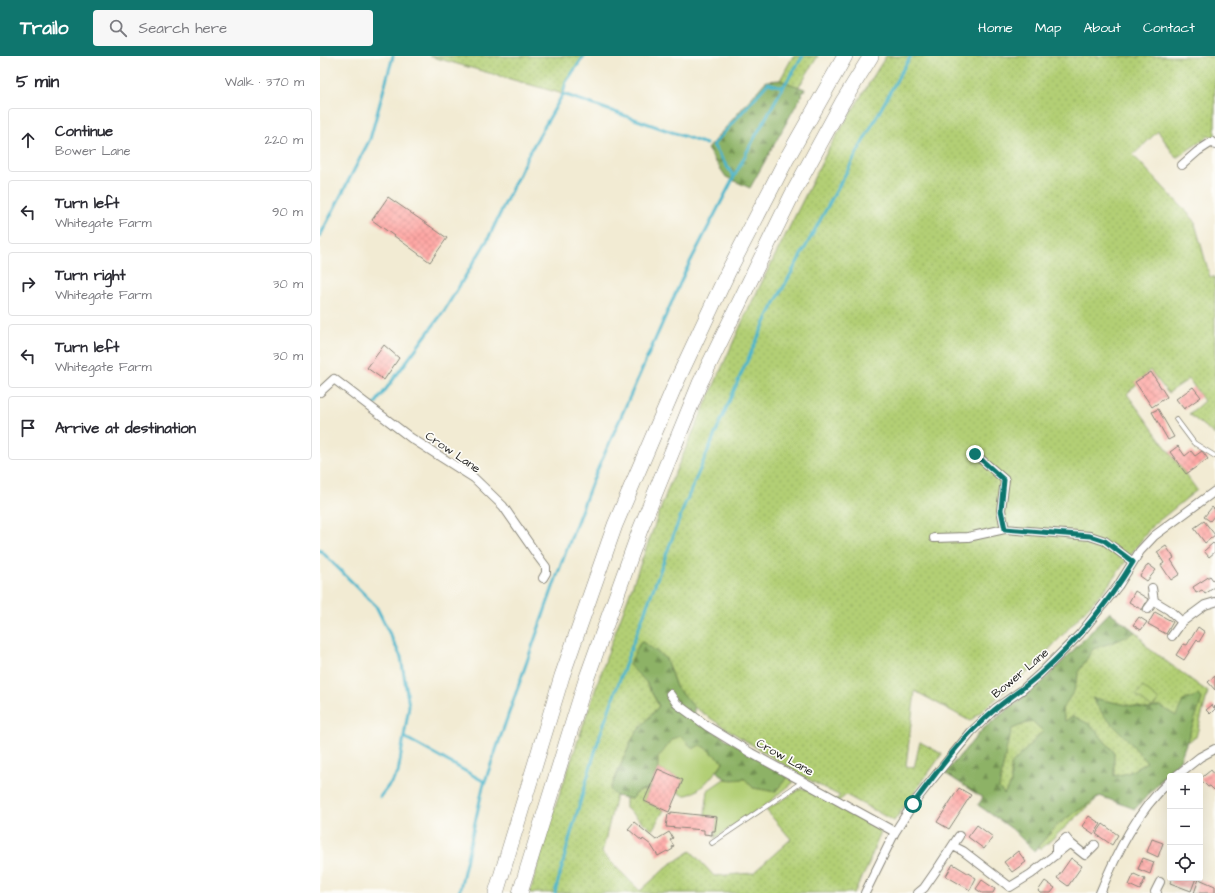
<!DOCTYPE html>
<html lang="en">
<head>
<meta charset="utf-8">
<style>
  :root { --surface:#fff; --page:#f7f7f7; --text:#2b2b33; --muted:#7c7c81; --line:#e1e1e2; --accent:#0f766e }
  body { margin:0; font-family:"Architects Daughter",sans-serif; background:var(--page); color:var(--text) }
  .controls { position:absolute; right:12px; bottom:12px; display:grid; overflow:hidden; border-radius:4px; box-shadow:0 4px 16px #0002 }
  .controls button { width:36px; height:36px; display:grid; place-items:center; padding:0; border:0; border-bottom:1px solid var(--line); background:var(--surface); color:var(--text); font:20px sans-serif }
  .stop { position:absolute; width:12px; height:12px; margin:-9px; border:3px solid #0f766e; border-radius:50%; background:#fff }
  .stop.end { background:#0f766e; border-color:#fff; box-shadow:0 1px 4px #0008 }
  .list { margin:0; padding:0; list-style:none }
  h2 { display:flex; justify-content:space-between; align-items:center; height:52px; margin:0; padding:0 16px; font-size:17px }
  h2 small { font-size:13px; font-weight:400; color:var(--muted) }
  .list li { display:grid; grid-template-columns:26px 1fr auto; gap:12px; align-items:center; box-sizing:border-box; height:64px; margin:0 8px 8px; padding:0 8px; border:1px solid var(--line); border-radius:4px }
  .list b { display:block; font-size:15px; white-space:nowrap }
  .list p { margin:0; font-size:13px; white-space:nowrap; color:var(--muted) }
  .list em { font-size:13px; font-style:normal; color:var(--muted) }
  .icon { flex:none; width:22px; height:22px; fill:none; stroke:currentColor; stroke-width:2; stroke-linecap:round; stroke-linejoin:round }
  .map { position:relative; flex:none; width:895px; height:837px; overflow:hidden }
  header { display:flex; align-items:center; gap:24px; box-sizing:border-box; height:56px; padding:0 20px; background:var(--accent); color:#fff }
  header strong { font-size:19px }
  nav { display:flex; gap:22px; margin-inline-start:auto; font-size:14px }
  .search { width:280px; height:36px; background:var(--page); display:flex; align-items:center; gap:10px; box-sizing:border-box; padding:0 14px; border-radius:4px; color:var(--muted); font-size:15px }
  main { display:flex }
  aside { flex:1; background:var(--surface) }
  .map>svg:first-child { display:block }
</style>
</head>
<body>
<header>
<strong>Trailo</strong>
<div class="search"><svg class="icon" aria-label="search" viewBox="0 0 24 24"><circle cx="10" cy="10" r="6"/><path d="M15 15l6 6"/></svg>Search here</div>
<nav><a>Home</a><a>Map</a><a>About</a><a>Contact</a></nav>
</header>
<main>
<aside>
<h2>5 min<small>Walk · 370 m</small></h2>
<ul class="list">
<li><svg class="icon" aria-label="ahead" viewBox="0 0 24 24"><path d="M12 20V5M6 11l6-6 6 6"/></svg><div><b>Continue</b><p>Bower Lane</p></div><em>220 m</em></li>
<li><svg class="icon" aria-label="left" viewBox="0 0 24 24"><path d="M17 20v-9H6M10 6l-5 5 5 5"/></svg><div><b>Turn left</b><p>Whitegate Farm</p></div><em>90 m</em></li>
<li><svg class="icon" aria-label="right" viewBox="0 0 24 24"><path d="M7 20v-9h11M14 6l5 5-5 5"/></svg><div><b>Turn right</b><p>Whitegate Farm</p></div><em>30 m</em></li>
<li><svg class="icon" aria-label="left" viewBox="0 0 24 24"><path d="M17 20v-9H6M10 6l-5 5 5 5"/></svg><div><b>Turn left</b><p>Whitegate Farm</p></div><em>30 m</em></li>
<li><svg class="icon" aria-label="arrive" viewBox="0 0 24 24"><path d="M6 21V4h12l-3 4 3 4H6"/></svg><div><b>Arrive at destination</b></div></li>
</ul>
</aside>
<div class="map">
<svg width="895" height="837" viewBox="0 0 895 837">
  <defs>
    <pattern id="grass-dots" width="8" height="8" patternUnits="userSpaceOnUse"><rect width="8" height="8" fill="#b2cf75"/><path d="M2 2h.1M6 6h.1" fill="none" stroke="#98b165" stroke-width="1.8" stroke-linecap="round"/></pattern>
    <pattern id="forest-firs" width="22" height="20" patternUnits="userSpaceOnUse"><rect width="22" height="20" fill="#8db266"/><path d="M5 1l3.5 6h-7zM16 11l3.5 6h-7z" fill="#729053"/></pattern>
    <pattern id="building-cross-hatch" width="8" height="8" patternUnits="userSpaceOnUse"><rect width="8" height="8" fill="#fea7a4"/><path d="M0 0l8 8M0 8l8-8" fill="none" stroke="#d98f8d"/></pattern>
  </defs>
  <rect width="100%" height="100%" fill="#fdfcf7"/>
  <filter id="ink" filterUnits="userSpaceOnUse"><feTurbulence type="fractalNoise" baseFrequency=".025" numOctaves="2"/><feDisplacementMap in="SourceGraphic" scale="8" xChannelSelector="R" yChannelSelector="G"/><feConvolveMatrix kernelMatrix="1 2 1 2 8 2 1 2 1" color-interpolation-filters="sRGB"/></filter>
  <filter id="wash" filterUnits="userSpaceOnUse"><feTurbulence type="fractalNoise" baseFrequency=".012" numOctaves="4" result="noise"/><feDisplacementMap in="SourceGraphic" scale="16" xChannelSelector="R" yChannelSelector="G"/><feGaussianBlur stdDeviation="0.9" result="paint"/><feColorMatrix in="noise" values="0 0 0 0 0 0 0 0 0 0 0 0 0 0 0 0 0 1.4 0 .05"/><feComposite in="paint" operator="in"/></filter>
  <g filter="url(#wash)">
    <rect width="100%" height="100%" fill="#f2ebd3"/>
    <path fill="url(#grass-dots)" stroke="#677648" fill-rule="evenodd" d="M 109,0 L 263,0 L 246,26 L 243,38 Z
      M 473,0 L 498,0 L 478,32 L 460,24 Z
      M 566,0 L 895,0 L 895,84 L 890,79 L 856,102 L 838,75 L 813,99 L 874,164 L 890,221 L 895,221 L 895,379 L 869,358 L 884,345 L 869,323 L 848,337 L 830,314 L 807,338 L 877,434 L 831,471 L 786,532 L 710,614 L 650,665 L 595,635 L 586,710 L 594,712 L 600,686 L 622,698 L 574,765 L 526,739 L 515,748 L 561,775 L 547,812 L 534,837 L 210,837 L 228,772 L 291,588 L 349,430 L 424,262 L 509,92 ZM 346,603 L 356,631 L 374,651 L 402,670 L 485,722 L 520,740 L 512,747 L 489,733 L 480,733 L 446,754 L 471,783 L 433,817 L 394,820 L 371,795 L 349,809 L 320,835 L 282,797 L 296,740 L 290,734 L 314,679 L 339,650 L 326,626 L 309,609 Z
      M 790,556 L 818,578 L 828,592 L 888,636 L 876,681 L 823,709 L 809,726 L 798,745 L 780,740 L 721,793 L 658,749 L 663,742 L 625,717 L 663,673 L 724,625 Z
      M 329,733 L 324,745 L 344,754 L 332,774 L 306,752 L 306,742 L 312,743 L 318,735 Z"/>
    <path fill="url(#forest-firs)" stroke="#546741" fill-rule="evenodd" d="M 460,24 L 485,33 L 430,132 L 406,121 L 387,93 L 446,25 Z
      M 790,556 L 815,576 L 799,584 L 773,593 L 759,615 L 754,635 L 742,653 L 745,665 L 753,660 L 771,669 L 794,696 L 794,720 L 808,717 L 827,706 L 808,684 L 784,660 L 772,642 L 828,653 L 840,650 L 856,660 L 863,645 L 878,639 L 882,643 L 860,704 L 815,753 L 780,740 L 738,768 L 714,795 L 691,772 L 658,749 L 663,742 L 625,717 L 663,673 L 724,625 ZM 712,665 L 723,675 L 691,709 L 691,728 L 684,738 L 679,732 L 687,690 L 692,673 Z
      M 321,585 L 336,595 L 346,603 L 356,631 L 374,651 L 374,663 L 468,721 L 455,736 L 433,732 L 425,723 C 411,724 407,726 397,716 L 403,706 L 374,693 L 338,702 L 338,713 L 329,733 L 318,735 L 312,743 L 296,740 L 290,734 L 314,679 L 339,650 L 326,626 L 309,609 Z"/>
    <path fill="#b2cf75" stroke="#677648" d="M 823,631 L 839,644 L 832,652 L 816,639 Z
      M 361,680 L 373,693 L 380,689 L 387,693 L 403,706 C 396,716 377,741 363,739 C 361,738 359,737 358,736 L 363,724 L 338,713 L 338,702 L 353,683 Z
      M 468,721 L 474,726 L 443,751 L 395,782 L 397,761 L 385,759 L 388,734 L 404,723 L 411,724 L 425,723 L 433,732 L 455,736 Z"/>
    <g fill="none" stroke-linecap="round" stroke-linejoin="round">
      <path stroke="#4db6cb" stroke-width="3" d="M 243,38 L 386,88
        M 414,121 L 393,89 L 448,27 L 463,31
        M 0,180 L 50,83 L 73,0
        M 52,352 L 124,255 L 168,183 L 208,99 L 243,38 L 246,26 L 264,0
        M 0,494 L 56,550 L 81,601 L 89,650 L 78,717 L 60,741
        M 84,681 L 165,726
        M 139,837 L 163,731 L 239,514 L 272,426 L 365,216 L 430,90 L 463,31 L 483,0
        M 235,837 L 249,784 L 280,679 L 309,598 L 365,448 L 421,318 L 450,256 L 580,18 L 591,0"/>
    </g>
    <g id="blocks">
      <path fill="url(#building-cross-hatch)" d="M 68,141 L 127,182 L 110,206 L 52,164 Z
        M 64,289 L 79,302 L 64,324 L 47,312 Z
        M 831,316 L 847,341 L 832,351 L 815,326 Z
        M 873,331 L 881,341 L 864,353 L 856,343 Z
        M 838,353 L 854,381 L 848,384 L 832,356 Z
        M 858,390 L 865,400 L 871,395 L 875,400 L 882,395 L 888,403 L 866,418 L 850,396 Z
        M 892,451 L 895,454 L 895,459 L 890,465 L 884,461 Z
        M 884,465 L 895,479 L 885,487 L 874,472 Z
        M 893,487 L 895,489 L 895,496 L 889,501 L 884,495 Z
        M 846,490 L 854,502 L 851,504 L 860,518 L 851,524 L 841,509 L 844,507 L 837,496 Z
        M 828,508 L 836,514 L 827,525 L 820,520 Z
        M 890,520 L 893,524 L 895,523 L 895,531 L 885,538 L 882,534 L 876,537 L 873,531 Z
        M 815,535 L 828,543 L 822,554 L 809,546 Z
        M 835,556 L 853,566 L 846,578 L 828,568 Z
        M 819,561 L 827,566 L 821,574 L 813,569 Z
        M 878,571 L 885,576 L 879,586 L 877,584 L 864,604 L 856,599 L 863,588 L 867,589 Z
        M 895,620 L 895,634 L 888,626 Z
        M 892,649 L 894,652 L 895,650 L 895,653 L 890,658 L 886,654 Z
        M 338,713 L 363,724 L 349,756 L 324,745 Z
        M 891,714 L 895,719 L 895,733 L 894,734 L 890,730 L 888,731 L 880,723 Z
        M 639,732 L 651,739 L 629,773 L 617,766 Z
        M 351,756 L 397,761 L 395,775 L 392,775 L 392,779 L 384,778 L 384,774 L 346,771 L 348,758 L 351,759 Z
        M 769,760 L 781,768 L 774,778 L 762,770 Z
        M 314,766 L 336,784 L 349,776 L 353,782 L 350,784 L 354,790 L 352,791 L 353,793 L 348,796 L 347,795 L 338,800 L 331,789 L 323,783 L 322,785 L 308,773 Z
        M 783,768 L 798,779 L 792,789 L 776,778 Z
        M 657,769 L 673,781 L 664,793 L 648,781 Z
        M 832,783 L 843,787 L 838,801 L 827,796 Z
        M 698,795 L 706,806 L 692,816 L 684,806 Z
        M 751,802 L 762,810 L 748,830 L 737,822 Z
        M 823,802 L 834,806 L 830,818 L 818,813 Z
        M 633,808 L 656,822 L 650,834 L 626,820 Z
        M 814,818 L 825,823 L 820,834 L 809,829 Z
        M 852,822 L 876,822 L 871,835 L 850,827 Z
        M 879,823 L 895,830 L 895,837 L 874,837 Z
        M 662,824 L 675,833 L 673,837 L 662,837 L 656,833 Z
        M 725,825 L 735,832 L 731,837 L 720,837 L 718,835 Z"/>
    </g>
  </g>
  <g filter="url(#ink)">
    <use href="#blocks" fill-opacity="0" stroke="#878478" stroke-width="1"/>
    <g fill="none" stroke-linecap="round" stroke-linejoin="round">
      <defs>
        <path id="service" d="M 856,363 L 874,387 L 895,400
          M 392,787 L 482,726"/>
        <path id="minor" d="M 862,109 L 878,95 L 892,86 L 895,89
          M 0,336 L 14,323 L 91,382 L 154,422 L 183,450 L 217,499 L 226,511 L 226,517 L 223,522
          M 655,398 L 685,424 L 681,454 L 685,473 L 770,480 L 785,485 L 813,506
          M 614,482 L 648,481 L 685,473
          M 832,532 L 834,545 L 849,554 L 862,566 L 885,549 L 895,546
          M 828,553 L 834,545
          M 852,580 L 862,566
          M 350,638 L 357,648 L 387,670 L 431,697 L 575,776
          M 856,720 L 880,701 L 895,693
          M 633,790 L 643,795 L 690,831 L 711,818 L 750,787
          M 736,799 L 736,791 L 746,782 L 750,787 L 765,799 L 775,789
          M 545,837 L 575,776 L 593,748 L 611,725 L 651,676 L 676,652 L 702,634 L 721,617 L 760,578 L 798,530 L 820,495 L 834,480 L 895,435
          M 598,837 L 604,832 L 620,809 L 639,780
          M 780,837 C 797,796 817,755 850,725
          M 837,837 L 835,836 L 840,826"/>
        <path id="motorway" d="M 176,837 L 242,620 L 295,469 L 355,329 L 408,216 L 466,104 L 525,0
          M 200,837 L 266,624 L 320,474 L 380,327 L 472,139 L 522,47 L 551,0"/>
      </defs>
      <use href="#service" stroke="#878478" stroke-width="5.5"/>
      <use href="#minor" stroke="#878478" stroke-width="10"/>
      <use href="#motorway" stroke="#878478" stroke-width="16"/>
      <use href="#service" stroke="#fff" stroke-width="4"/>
      <use href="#minor" stroke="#fff" stroke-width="8"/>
      <use href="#motorway" stroke="#fff" stroke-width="15"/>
    </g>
  </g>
  <g fill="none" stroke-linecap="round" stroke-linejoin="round" filter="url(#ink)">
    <path stroke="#0f766e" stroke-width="5" d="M 593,748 C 614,720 635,690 661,666 C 679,648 701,635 720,618 C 756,586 788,547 813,506 L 785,485 L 770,480 L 685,473 L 681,454 L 684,424 L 655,398"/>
  </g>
  <g text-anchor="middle" stroke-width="3.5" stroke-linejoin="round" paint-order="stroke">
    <g font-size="12" fill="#1c1c1c" stroke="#fdfcf7">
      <text transform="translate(133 396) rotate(34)" y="4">Crow Lane</text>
      <text transform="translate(700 617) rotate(-40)" y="4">Bower Lane</text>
      <text transform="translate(465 701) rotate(29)" y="4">Crow Lane</text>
    </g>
  </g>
</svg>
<div class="controls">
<button>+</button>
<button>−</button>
<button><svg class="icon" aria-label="locate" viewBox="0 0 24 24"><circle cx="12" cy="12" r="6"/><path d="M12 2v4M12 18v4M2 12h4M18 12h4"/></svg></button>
</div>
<div class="stop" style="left:593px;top:748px"></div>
<div class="stop end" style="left:655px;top:398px"></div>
</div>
</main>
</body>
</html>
